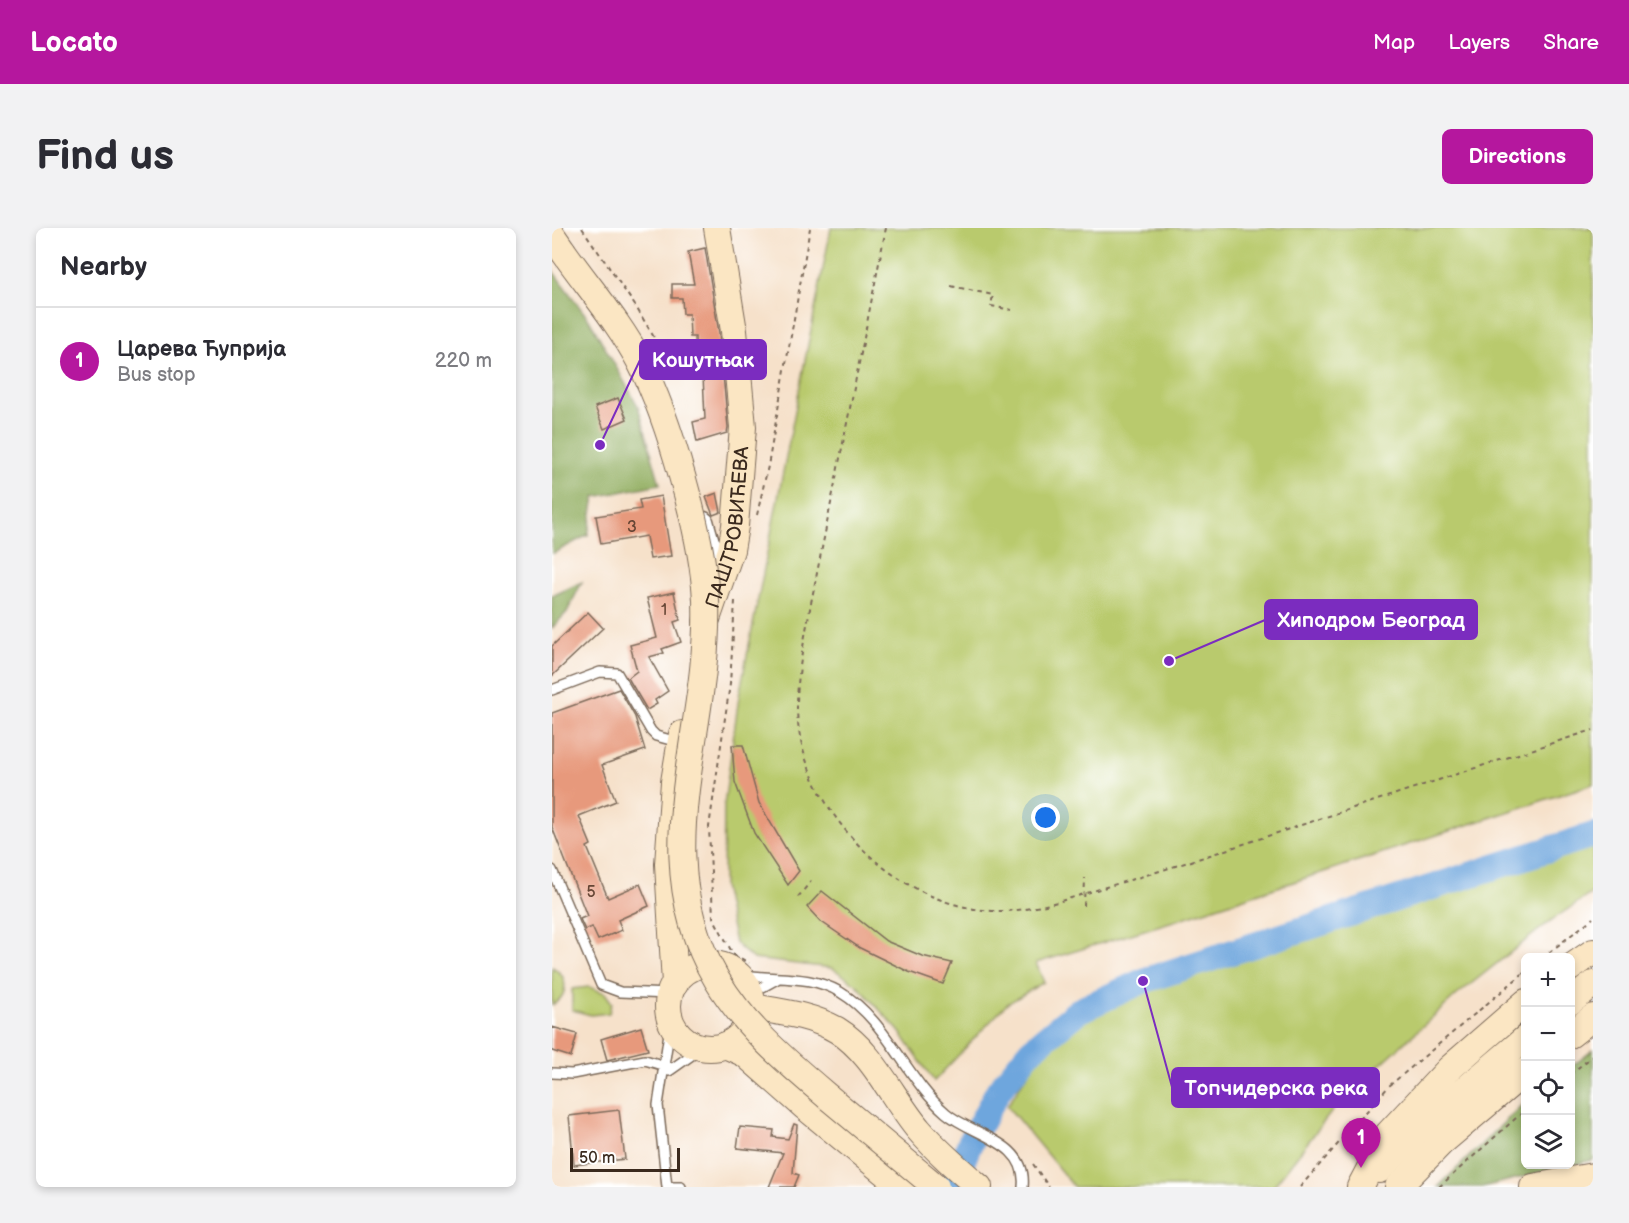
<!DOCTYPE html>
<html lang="en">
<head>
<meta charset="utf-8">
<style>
  :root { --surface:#fff; --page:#f2f2f3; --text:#2b2b33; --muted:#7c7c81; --line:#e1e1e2; --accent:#b5179e }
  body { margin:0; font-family:"Balsamiq Sans",sans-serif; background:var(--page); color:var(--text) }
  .controls { position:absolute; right:18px; bottom:18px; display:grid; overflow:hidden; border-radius:9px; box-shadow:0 3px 9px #0003 }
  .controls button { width:54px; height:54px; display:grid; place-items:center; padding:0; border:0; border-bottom:2px solid var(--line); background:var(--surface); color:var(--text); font:30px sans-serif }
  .scale { position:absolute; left:18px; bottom:15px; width:110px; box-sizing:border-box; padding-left:6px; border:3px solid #3b2a1e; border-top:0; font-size:16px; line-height:21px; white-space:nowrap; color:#3b2a1e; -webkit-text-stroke:4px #fff; paint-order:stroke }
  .you { position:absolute; left:494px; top:590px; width:21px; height:21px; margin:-15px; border:4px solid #fff; border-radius:50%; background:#1a73e8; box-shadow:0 0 0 9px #1a73e833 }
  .badge { display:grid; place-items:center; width:39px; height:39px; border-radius:50%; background:var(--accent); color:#fff; font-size:20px; font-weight:700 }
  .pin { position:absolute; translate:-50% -50px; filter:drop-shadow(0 2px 3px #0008) }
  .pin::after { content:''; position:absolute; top:32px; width:21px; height:18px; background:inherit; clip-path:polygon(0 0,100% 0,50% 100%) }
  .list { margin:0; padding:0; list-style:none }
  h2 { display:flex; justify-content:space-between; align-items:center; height:78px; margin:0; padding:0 24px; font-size:26px }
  h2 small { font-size:20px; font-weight:400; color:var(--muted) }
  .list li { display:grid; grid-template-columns:39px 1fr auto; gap:18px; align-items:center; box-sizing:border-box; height:108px; padding:0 24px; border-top:2px solid var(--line) }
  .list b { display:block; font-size:22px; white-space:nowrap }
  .list p { margin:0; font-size:20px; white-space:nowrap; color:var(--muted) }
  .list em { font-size:20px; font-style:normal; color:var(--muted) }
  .icon { flex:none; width:33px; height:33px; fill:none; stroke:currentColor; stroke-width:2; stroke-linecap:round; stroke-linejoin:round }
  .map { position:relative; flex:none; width:1041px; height:959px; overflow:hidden; border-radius:9px }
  header { display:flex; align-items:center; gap:36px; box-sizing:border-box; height:84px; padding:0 30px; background:var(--accent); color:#fff }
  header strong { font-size:28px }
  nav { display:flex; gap:33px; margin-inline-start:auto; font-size:21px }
  .intro { display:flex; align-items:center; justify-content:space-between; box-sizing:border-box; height:144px; padding:0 36px }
  h1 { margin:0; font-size:42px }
  .button { padding:15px 27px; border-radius:9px; background:var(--accent); color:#fff; font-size:21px; font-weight:700 }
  main { display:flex; gap:36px; padding:0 36px }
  aside { flex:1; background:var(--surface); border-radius:9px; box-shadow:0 3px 9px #0003 }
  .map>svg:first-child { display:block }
</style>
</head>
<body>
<header>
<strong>Locato</strong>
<nav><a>Map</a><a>Layers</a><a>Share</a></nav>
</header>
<div class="intro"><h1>Find us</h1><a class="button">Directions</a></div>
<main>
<aside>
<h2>Nearby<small></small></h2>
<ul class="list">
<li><span class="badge">1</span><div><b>Царева Ћуприја</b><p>Bus stop</p></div><em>220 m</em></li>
</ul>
</aside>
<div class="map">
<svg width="1041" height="959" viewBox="0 0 1041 959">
  <rect width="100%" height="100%" fill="#fff"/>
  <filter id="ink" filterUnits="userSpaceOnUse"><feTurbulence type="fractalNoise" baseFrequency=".0167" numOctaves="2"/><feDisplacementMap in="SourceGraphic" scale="12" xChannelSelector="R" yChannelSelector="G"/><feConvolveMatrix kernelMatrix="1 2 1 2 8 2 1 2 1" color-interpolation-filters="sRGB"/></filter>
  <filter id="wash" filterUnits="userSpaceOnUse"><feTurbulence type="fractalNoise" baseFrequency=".008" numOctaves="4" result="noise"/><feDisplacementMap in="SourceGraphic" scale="24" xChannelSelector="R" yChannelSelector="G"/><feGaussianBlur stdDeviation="1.35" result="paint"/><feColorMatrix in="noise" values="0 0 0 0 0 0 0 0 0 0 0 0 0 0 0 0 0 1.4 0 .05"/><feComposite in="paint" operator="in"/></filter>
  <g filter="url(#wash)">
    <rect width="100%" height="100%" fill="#f6e1ca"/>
    <path fill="#b9ca6d" stroke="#7a7a46" stroke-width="1.5" d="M 279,0 L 1041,0 L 1041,556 L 625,692 L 484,735 L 492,754 L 455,776 L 382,853 L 347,803 L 304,756 L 280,740 L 201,731 L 183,715 L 171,658 L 172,577 L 187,468 Z
      M 1041,614 L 1041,664 L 997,694 L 905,767 L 788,873 L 721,959 L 522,959 L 455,878 L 502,804 L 643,743 L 859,675 Z
      M 0,739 C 17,748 17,768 0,777 Z
      M 37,759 L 53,765 L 60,775 L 57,785 L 39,787 L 20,782 L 20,761 Z"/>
    <path fill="#92ae60" stroke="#666c3f" stroke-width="1.5" d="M 0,42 L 38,93 L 86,178 L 108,256 L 43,269 L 36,307 L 0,326 Z
      M 30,354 L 15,384 L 0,400 L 0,368 Z
      M 1041,822 L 1041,932 L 930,959 L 886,959 L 973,874 L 974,936 L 1018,936 L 1019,839 Z"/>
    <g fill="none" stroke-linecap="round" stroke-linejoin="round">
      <path stroke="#6ea6dd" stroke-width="26" d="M 400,959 L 418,915 L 446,863 L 479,822 L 526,783 L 591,753 L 1041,607"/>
    </g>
    <g id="blocks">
      <path fill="#e7997b" d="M 153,20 L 167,105 L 176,199 L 175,205 L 145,214 L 141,194 L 153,191 L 151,147 L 144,147 L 143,109 L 138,109 L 137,86 L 131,86 L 130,70 L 120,70 L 120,56 L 142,56 L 136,24 Z
        M 66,170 L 75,191 L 52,201 L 43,179 Z
        M 165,265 L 169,284 L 161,287 L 154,269 Z
        M 109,268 L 119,328 L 98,331 L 94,308 L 49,316 L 44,288 L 89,281 L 87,272 Z
        M 122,364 L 128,392 L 122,394 L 129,414 L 110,421 L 112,425 L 97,429 L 116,463 L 103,472 L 105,476 L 95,482 L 76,450 L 85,443 L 78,417 L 105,410 L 95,370 Z
        M 36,384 L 51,400 L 0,448 L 0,418 Z
        M 67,461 L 83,489 L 93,522 L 50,537 L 64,573 L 27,588 L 39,617 L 35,619 L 56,670 L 88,656 L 97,678 L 66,692 L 70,702 L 46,712 L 40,699 L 33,702 L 28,691 L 35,688 L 0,599 L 0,485 Z
        M 180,517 L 191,517 L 207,575 L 247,643 L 236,657 L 202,605 L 183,554 Z
        M 270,663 L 334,713 L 370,728 L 400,735 L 391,756 L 357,744 L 308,720 L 268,693 L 255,679 Z
        M 0,799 L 25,806 L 19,829 L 0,823 Z
        M 89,799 L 96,822 L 55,832 L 49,811 Z
        M 67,882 L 73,931 L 22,937 L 17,888 Z
        M 242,896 L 245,897 L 241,945 L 247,947 L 242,959 L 217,959 L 231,925 L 185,920 L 188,899 L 222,902 L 221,909 L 236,911 Z"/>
    </g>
  </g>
  <g filter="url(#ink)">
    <use href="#blocks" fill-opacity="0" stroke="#7c6a5a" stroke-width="1.5"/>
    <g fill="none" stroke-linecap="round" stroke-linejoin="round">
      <defs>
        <path id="lane" d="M 0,462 L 48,444 L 65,445 L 99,503 L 104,508 L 126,514
          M 0,642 L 49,757 L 68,764 L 118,766
          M 186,746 C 221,753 255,745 288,764 C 335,792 354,851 394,885 C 421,908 476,913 471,959
          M 198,766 L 225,751
          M 117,843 L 151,819
          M 0,845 L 20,846 L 93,832 L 120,840
          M 115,959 L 106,877 L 119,792
          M 115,959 L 129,959"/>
        <path id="street" d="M 152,293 L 158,314 L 174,336"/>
        <g id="secondary">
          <path d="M 0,7 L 11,23"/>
          <path id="s1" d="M 154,394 L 179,322 L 183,298 L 191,199 L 182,103 L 165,0"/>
          <circle cx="158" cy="778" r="42"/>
          <path d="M 1018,740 L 1041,724"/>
          <path d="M 123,756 L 116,636 L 122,554 L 130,506"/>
          <path d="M 1018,774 L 1041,756"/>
          <path d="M 200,779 C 229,784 259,787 285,802 C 321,824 340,870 367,902 C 385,923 406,941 427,959"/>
          <path d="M 1018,807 L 1041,789"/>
          <path d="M 173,817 L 193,826 L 253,879 L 350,959"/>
          <path d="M 827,942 L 878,891 L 974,810"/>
          <path d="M 808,959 L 836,906 L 898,840 L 974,774"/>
          <path d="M 846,959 L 890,914 L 974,843"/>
          <path d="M 981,959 L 1041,948"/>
        </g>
      </defs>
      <use href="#lane" stroke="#7c6a5a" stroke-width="12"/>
      <use href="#street" stroke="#7c6a5a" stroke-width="21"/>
      <use href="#secondary" stroke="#7c6a5a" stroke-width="28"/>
      <path stroke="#7c6a5a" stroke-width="2" stroke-dasharray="4.5 4.5" stroke-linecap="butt" d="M 30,0 L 84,79 L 109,121 L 108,129
        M 334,0 L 259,375 C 253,409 245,444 245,479 C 246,580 345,682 447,683 C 484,683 518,670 554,659 C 589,649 624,638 658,627 C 786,585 913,543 1041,502
        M 399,58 L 441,67 L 439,78 L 460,82
        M 205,287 L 216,238 L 258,0
        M 183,373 L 178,456 L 157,599 L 161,689 L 181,726 L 197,735
        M 246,669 L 259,653
        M 532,678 L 533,650
        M 990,730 L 1041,690
        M 1018,846 L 1041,828
        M 481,936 L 497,959
        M 748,959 L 837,858 L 974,743
        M 887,959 L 974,881"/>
      <use href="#lane" stroke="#fff" stroke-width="9"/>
      <use href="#street" stroke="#fff" stroke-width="18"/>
      <use href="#secondary" stroke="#fbe6c3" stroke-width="26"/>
      <defs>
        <path id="secondary-bridge" d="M 11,23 C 37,60 67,94 88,134 C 117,191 151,308 154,372 C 159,505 91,626 165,752 C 193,799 235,834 276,869 C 312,899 348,929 384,959"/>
      </defs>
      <use href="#secondary-bridge" stroke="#7c6a5a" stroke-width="28" stroke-linecap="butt"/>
      <use href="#secondary-bridge" stroke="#fbe6c3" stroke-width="26"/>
    </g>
  </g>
  <g text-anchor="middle" stroke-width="6" stroke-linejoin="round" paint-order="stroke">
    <g font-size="16" fill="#664635">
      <text x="80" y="304">3</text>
      <text x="112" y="387">1</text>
      <text x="39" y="669">5</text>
    </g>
    <g font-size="20" fill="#3b2a1e" stroke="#fff">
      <text dy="7" stroke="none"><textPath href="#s1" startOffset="98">ПАШТРОВИЋЕВА</textPath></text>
    </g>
  </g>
  <path fill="none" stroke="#7b2cbf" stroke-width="2" d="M48 217L88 132M617 433L713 392M591 753L620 859"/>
  <g fill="#7b2cbf" stroke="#fff" stroke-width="2">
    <circle cx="48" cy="217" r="6"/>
    <circle cx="617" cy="433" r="6"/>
    <circle cx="591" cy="753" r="6"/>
  </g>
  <g fill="#7b2cbf" stroke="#7b2cbf" stroke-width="2">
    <rect x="88" y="112" width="126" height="39" rx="6"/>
    <rect x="713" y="372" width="212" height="39" rx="6"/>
    <rect x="620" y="840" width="207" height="39" rx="6"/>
  </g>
  <g font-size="21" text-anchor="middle" font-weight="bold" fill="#fff">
    <text x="151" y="139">Кошутњак</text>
    <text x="819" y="399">Хиподром Београд</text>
    <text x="724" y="867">Топчидерска река</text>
  </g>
</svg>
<div class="controls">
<button>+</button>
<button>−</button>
<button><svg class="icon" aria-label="locate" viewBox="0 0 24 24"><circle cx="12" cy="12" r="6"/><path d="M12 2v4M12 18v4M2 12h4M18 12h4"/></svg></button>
<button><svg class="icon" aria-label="layers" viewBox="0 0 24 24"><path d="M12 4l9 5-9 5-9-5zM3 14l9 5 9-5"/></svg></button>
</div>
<div class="scale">50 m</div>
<div class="you"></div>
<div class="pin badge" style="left:809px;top:940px">1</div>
</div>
</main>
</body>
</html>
